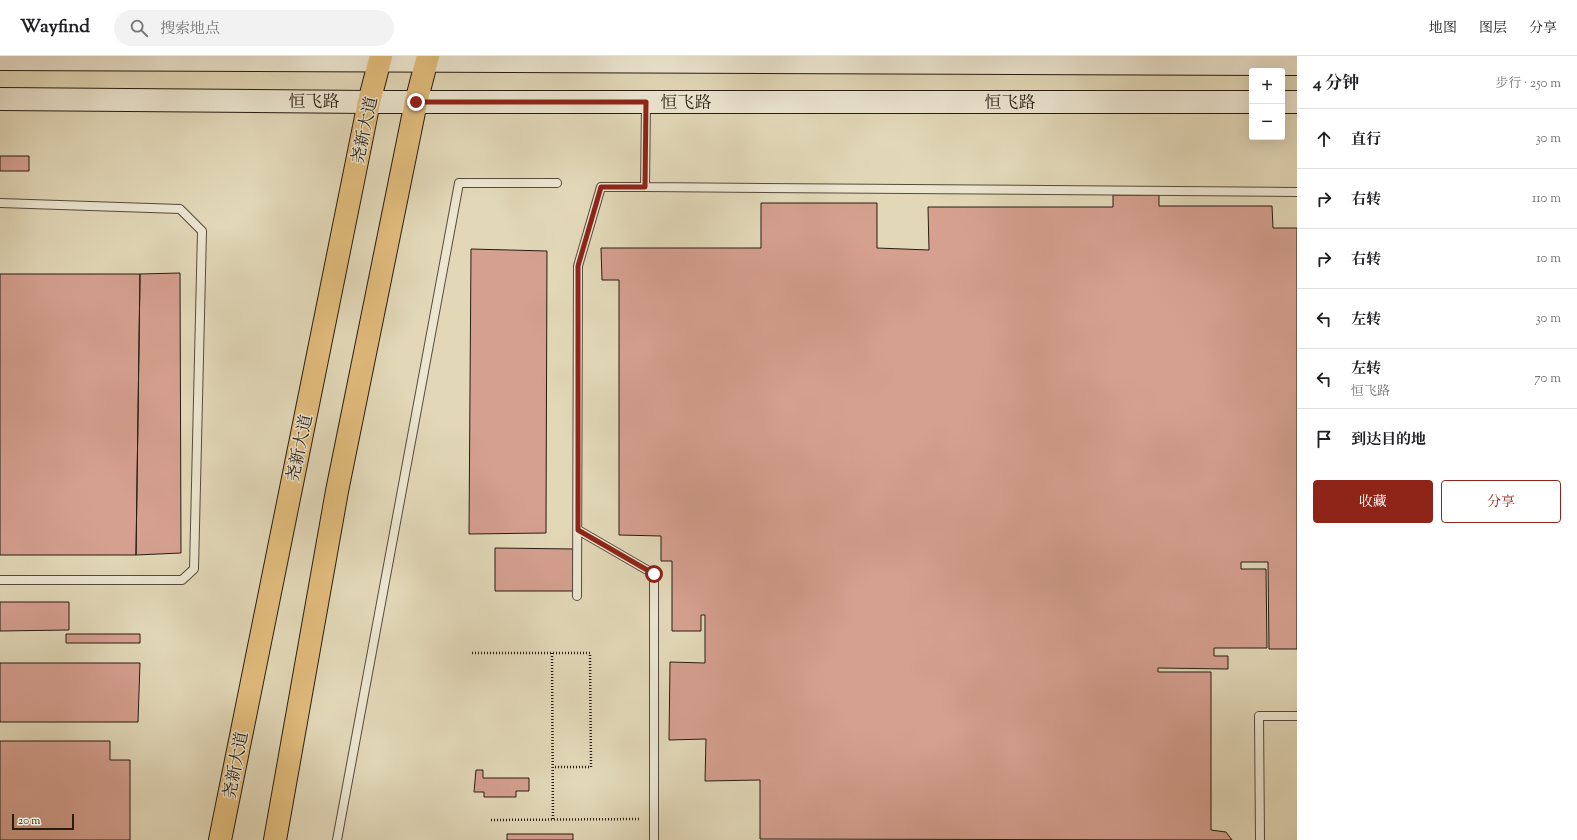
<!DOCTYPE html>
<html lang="zh">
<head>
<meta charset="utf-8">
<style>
  :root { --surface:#fff; --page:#f2f2f2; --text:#202124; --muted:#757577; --line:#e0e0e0; --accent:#8f2418 }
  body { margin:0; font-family:"Sorts Mill Goudy","Noto Serif SC",serif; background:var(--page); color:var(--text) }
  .controls { position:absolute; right:12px; top:12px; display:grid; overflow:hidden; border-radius:4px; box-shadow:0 4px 16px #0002 }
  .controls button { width:36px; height:36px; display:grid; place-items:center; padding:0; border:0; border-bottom:1px solid var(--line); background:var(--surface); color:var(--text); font:20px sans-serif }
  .scale { position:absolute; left:12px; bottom:10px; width:62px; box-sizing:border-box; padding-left:4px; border:2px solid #281c12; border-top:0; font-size:11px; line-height:14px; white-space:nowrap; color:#281c12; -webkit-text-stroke:3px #ece6d1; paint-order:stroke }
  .stop { position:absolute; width:12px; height:12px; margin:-9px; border:3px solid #8f2418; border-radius:50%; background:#fff }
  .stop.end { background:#8f2418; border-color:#fff; box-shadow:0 1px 4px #0008 }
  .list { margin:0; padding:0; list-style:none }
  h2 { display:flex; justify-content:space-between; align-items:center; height:52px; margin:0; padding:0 16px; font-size:17px }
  h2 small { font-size:13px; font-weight:400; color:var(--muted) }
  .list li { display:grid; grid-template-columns:26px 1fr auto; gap:12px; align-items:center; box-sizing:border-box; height:60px; padding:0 16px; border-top:1px solid var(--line) }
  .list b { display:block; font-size:15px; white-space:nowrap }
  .list p { margin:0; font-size:13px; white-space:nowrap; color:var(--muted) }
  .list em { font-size:13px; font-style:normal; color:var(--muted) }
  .actions { display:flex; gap:8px; padding:12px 16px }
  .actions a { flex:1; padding:9px 0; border:1px solid var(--accent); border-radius:4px; text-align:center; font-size:14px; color:var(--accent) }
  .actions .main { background:var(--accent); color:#fff }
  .icon { flex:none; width:22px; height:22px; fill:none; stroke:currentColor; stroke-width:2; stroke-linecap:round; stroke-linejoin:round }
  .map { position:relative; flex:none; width:1297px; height:784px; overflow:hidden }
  header { display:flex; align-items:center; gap:24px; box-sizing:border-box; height:56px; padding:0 20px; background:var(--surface); border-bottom:1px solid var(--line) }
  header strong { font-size:19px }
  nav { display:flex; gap:22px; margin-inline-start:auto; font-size:14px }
  .search { width:280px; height:36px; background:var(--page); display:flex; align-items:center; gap:10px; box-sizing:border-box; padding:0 14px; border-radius:22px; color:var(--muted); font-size:15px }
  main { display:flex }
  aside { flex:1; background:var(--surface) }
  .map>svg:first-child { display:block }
</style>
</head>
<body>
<header>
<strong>Wayfind</strong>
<div class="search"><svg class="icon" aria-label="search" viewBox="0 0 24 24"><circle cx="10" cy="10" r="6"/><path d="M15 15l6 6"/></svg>搜索地点</div>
<nav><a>地图</a><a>图层</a><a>分享</a></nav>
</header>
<main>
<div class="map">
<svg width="1297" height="784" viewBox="0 0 1297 784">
  <rect width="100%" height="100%" fill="#e2d8b8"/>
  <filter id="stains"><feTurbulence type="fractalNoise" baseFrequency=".005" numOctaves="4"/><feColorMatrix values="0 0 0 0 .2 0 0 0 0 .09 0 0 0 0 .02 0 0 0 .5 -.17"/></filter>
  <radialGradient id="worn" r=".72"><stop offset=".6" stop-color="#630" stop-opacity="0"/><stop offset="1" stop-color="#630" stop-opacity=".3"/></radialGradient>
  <path fill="#d5a090" stroke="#281c12" d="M 0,100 L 29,100 L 29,115 L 0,115 Z
    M 1113,139 L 1159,139 L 1159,150 L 1272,150 L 1273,172 L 1297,172 L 1297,593 L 1269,593 L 1268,506 L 1241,506 L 1241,513 L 1266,513 L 1267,592 L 1214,592 L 1214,600 L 1228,600 L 1228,613 L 1158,612 L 1158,616 L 1211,616 L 1211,774 L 1226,776 L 1232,784 L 760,783 L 760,724 L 705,725 L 706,683 L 669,684 L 670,606 L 705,607 L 705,559 L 701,559 L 701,575 L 672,575 L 672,505 L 661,505 L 661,480 L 619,479 L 619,224 L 602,224 L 601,192 L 761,192 L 761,147 L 877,147 L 877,192 L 929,194 L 928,151 L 1113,151 Z
    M 471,193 L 547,195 L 546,477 L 469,478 Z
    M 180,217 L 181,497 L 136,499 L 140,218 Z
    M 0,218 L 140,218 L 136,499 L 0,499 Z
    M 495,492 L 573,493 L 573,535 L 495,535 Z
    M 0,546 L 69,546 L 69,574 L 0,575 Z
    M 66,578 L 140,578 L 140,587 L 66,587 Z
    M 0,607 L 140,607 L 138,666 L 0,666 Z
    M 0,685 L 110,685 L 110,704 L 130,704 L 130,784 L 0,784 Z
    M 476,714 L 483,714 L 483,722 L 529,722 L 529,735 L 516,735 L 516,741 L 484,741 L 484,736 L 474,736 Z
    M 507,778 L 573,778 L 573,784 L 507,784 Z"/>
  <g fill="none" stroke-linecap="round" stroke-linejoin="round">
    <defs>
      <path id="lane" d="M 645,131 L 1297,136
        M 0,147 L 180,153 L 202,175 L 194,513 L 182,524 L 0,524
        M 578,474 L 654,518 L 654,784
        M 577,540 L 578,210 L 601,131 L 645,131 L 646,47
        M 337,784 L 459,127 L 557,127
        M 1260,784 L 1259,660 L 1297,660"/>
      <path id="secondary" d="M 0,3 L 1297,8
        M 0,43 L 369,46 L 1252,46
        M 1282,46 L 1297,46"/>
      <path id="primary" d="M 220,784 L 369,46 L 381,0
        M 275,784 L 337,435 L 416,46 L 428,0"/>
    </defs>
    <use href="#lane" stroke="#564b3c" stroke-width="10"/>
    <use href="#secondary" stroke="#281c12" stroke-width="24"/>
    <use href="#primary" stroke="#281c12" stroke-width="24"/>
    <path stroke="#281c12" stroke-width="2.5" stroke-dasharray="1 2" stroke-linecap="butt" d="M 472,597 L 590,597 L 591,711 L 553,711
      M 552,597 L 553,764
      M 491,764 L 639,763"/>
    <use href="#lane" stroke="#ece6d1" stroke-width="8"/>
    <use href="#secondary" stroke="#ece6d1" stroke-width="22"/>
    <use href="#primary" stroke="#e1bc7c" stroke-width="22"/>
  </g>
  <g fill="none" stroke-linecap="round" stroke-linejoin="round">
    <path stroke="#8f2418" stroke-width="5" d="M 416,46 L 646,46 L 645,131 L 601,131 L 578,210 L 578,474 L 654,518"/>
  </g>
  <g text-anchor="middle" stroke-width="3" stroke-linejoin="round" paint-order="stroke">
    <g font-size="17" fill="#281c12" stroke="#ece6d1">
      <text x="314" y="51">恒飞路</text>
      <text x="686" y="52">恒飞路</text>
      <text x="1010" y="52">恒飞路</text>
      <text transform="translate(364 74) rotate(-78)" y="6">尧新大道</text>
      <text transform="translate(299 392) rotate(-78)" y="6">尧新大道</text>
      <text transform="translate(235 709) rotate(-79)" y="6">尧新大道</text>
    </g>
  </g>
  <rect width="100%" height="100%" filter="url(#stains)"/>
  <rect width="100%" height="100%" fill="url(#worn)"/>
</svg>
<div class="controls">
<button>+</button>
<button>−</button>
</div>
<div class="scale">20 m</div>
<div class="stop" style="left:654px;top:518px"></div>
<div class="stop end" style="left:416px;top:46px"></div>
</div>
<aside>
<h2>4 分钟<small>步行 · 250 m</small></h2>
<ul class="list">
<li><svg class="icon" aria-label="ahead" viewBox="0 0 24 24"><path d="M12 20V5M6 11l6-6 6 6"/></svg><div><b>直行</b></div><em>30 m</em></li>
<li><svg class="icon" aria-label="right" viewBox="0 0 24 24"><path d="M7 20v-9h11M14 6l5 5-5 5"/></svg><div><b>右转</b></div><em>110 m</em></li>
<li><svg class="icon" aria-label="right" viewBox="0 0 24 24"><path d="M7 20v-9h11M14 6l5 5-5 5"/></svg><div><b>右转</b></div><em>10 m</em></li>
<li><svg class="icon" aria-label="left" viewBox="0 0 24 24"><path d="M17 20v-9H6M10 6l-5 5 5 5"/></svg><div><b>左转</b></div><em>30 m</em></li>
<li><svg class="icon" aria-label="left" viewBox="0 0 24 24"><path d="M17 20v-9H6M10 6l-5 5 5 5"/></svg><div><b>左转</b><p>恒飞路</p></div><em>70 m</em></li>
<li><svg class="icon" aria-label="arrive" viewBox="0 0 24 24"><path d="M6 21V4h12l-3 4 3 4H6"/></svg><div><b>到达目的地</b></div></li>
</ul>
<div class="actions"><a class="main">收藏</a><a>分享</a></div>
</aside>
</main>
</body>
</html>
